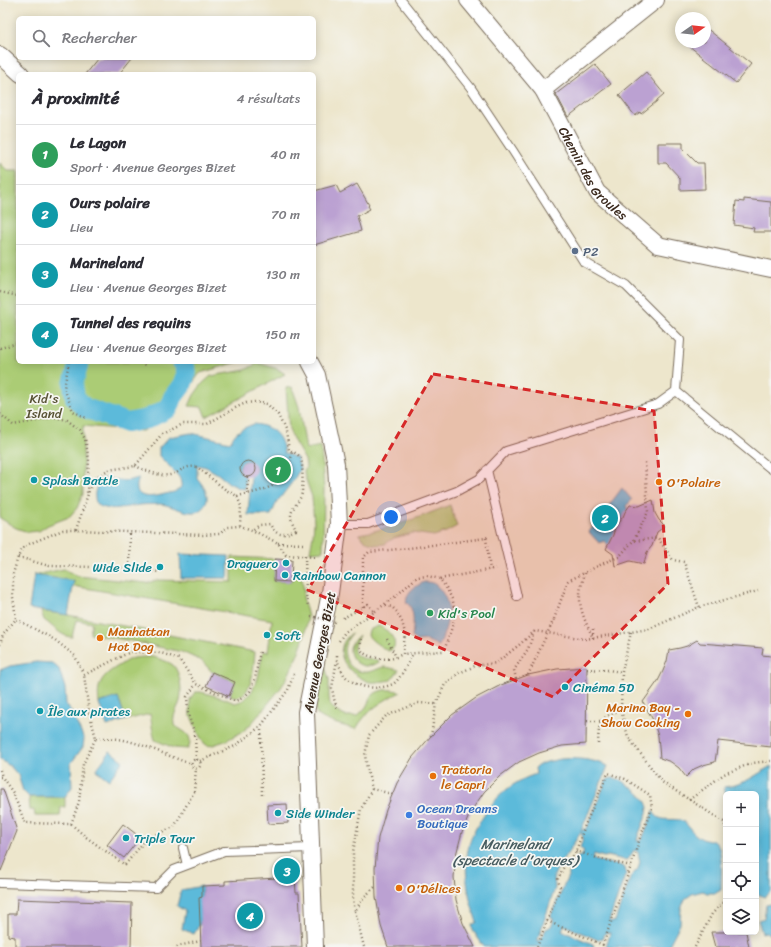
<!DOCTYPE html>
<html lang="fr">
<head>
<meta charset="utf-8">
<style>
  :root { --surface:#fff; --page:#f7f7f7; --text:#2b2b33; --muted:#7c7c81; --line:#e1e1e2; --accent:#111827 }
  body { margin:0; font-family:Sriracha,sans-serif; background:var(--page); color:var(--text) }
  .controls { position:absolute; right:12px; bottom:12px; display:grid; overflow:hidden; border-radius:6px; box-shadow:0 2px 10px #0003 }
  .controls button { width:36px; height:36px; display:grid; place-items:center; padding:0; border:0; border-bottom:1px solid var(--line); background:var(--surface); color:var(--text); font:20px sans-serif }
  .compass { position:absolute; left:675px; top:12px; width:36px; height:36px; border-radius:50%; background:var(--surface); box-shadow:0 2px 10px #0003; rotate:76deg }
  .you { position:absolute; left:391px; top:517px; width:14px; height:14px; margin:-10px; border:3px solid #fff; border-radius:50%; background:#1a73e8; box-shadow:0 0 0 6px #1a73e833 }
  .badge { display:grid; place-items:center; width:26px; height:26px; border-radius:50%; background:var(--accent); color:#fff; font-size:13px; font-weight:700 }
  .pin { position:absolute; translate:-50% -50%; border:2px solid #fff; box-shadow:0 1px 4px #0006 }
  .list { margin:0; padding:0; list-style:none }
  h2 { display:flex; justify-content:space-between; align-items:center; height:52px; margin:0; padding:0 16px; font-size:17px }
  h2 small { font-size:13px; font-weight:400; color:var(--muted) }
  .list li { display:grid; grid-template-columns:26px 1fr auto; gap:12px; align-items:center; box-sizing:border-box; height:60px; padding:0 16px; border-top:1px solid var(--line) }
  .list b { display:block; font-size:15px; white-space:nowrap }
  .list p { margin:0; font-size:13px; white-space:nowrap; color:var(--muted) }
  .list em { font-size:13px; font-style:normal; color:var(--muted) }
  .icon { flex:none; width:22px; height:22px; fill:none; stroke:currentColor; stroke-width:2; stroke-linecap:round; stroke-linejoin:round }
  .map { position:relative; flex:none; width:771px; height:947px; overflow:hidden }
  .search { position:absolute; background:var(--surface); box-shadow:0 2px 10px #0003; left:16px; top:16px; width:300px; height:44px; display:flex; align-items:center; gap:10px; box-sizing:border-box; padding:0 14px; border-radius:6px; color:var(--muted); font-size:15px }
  .panel { position:absolute; background:var(--surface); box-shadow:0 2px 10px #0003; left:16px; top:72px; width:300px; height:292px; border-radius:6px }
  .map>svg:first-child { display:block }
</style>
</head>
<body>
<div class="map">
<svg width="771" height="947" viewBox="0 0 771 947">
  <rect width="100%" height="100%" fill="#f6f6f2"/>
  <filter id="ink" filterUnits="userSpaceOnUse"><feTurbulence type="fractalNoise" baseFrequency=".025" numOctaves="2"/><feDisplacementMap in="SourceGraphic" scale="8" xChannelSelector="R" yChannelSelector="G"/><feConvolveMatrix kernelMatrix="1 2 1 2 8 2 1 2 1" color-interpolation-filters="sRGB"/></filter>
  <filter id="wash" filterUnits="userSpaceOnUse"><feTurbulence type="fractalNoise" baseFrequency=".012" numOctaves="4" result="noise"/><feDisplacementMap in="SourceGraphic" scale="16" xChannelSelector="R" yChannelSelector="G"/><feGaussianBlur stdDeviation="0.9" result="paint"/><feColorMatrix in="noise" values="0 0 0 0 0 0 0 0 0 0 0 0 0 0 0 0 0 1.4 0 .05"/><feComposite in="paint" operator="in"/></filter>
  <g filter="url(#wash)">
    <rect width="100%" height="100%" fill="#ede6cc"/>
    <path fill="#abcc75" stroke="#737b4a" d="M 0,163 L 8,171 L 18,171 L 18,362 L 238,362 L 200,373 L 170,415 L 142,431 L 83,426 L 83,494 L 77,508 L 69,517 L 48,525 L 39,531 L 28,532 L 16,528 L 0,518 Z
      M 258,363 L 278,369 L 285,374 L 206,417 L 202,407 L 189,406 L 194,395 L 202,384 L 211,376 L 245,370 Z
      M 292,387 L 299,407 L 306,449 L 321,446 L 324,489 L 323,551 L 310,552 L 313,535 L 314,523 L 312,497 L 305,477 L 304,472 L 306,467 L 305,460 L 295,443 L 289,430 L 286,388 Z
      M 450,505 L 457,526 L 446,532 L 434,536 L 413,533 L 394,538 L 385,544 L 377,545 L 369,543 L 362,538 L 359,534 C 390,529 420,517 450,505 Z
      M 232,557 L 275,559 L 274,581 L 291,582 L 291,574 L 301,574 L 304,591 L 303,597 L 308,617 L 304,637 L 298,654 L 287,678 L 280,689 L 257,717 L 250,725 L 242,732 L 225,741 L 213,745 L 208,746 L 204,743 L 201,739 L 190,714 L 190,699 L 195,692 L 201,692 L 223,698 L 235,703 L 244,700 L 252,691 L 258,678 L 263,651 L 268,652 L 272,620 L 73,586 L 74,582 L 34,575 L 64,569 L 77,576 L 147,583 L 157,580 L 232,582 Z
      M 41,611 L 68,615 L 255,652 C 254,662 253,681 248,688 C 246,694 240,696 235,698 L 230,694 L 235,682 L 212,672 L 202,661 L 182,652 L 127,640 L 90,634 L 92,623 L 76,620 L 72,637 C 61,637 52,625 44,620 Z
      M 378,626 C 381,627 382,627 384,629 C 392,633 401,648 388,651 C 381,646 372,642 368,635 L 369,630 Z
      M 352,633 C 346,641 343,646 345,656 C 348,668 360,675 372,671 C 376,670 379,668 384,667 C 388,667 394,669 399,670 L 391,680 C 383,681 376,683 369,682 C 364,680 359,677 355,674 C 340,663 335,646 352,633 Z
      M 359,635 C 358,638 354,643 354,647 C 352,660 370,659 378,660 L 379,662 C 375,664 371,666 366,666 C 358,666 349,658 350,648 C 351,643 356,638 359,635 Z
      M 153,657 C 159,659 168,661 173,665 C 181,673 183,695 179,704 C 175,713 173,716 174,725 C 185,733 194,734 188,749 L 174,748 L 155,740 C 152,731 152,723 150,714 L 126,720 L 118,697 L 99,703 C 96,682 103,675 120,665 C 124,662 129,659 134,658 C 140,657 147,657 153,657 Z
      M 324,664 L 329,679 L 329,697 L 330,704 L 332,707 L 337,712 L 345,716 L 357,716 C 360,713 363,711 366,707 C 368,704 369,699 372,696 C 379,688 392,689 401,692 C 383,700 366,711 356,729 C 348,727 318,720 316,712 C 315,710 315,708 315,705 Z
      M 29,797 L 65,797 L 65,807 L 61,807 L 60,816 L 35,816 L 34,810 L 30,810 Z"/>
    <path fill="#5cbada" stroke="#4c727c" fill-rule="evenodd" d="M 254,424 C 272,426 282,435 284,453 L 297,458 L 300,469 L 293,481 L 277,502 L 271,515 L 248,515 L 251,476 L 254,474 L 256,469 L 254,464 C 243,454 233,470 245,476 L 245,489 L 239,488 L 229,483 L 218,474 L 206,467 L 197,465 L 197,478 C 202,484 210,494 206,503 C 196,523 174,504 159,504 C 153,505 147,504 140,505 C 129,506 95,516 95,497 C 94,490 98,483 103,478 L 126,481 L 139,478 C 130,500 151,498 165,494 C 170,493 177,492 180,488 C 182,486 181,483 180,479 C 178,474 164,461 159,456 L 159,448 L 169,437 L 191,433 L 230,442 C 237,430 241,429 254,424 Z
      M 622,488 L 632,500 L 626,506 L 629,513 L 610,547 L 604,541 L 599,543 L 589,532 Z
      M 180,554 L 229,556 L 228,578 L 181,578 Z
      M 34,575 L 74,581 L 68,615 L 29,609 Z
      M 424,582 C 434,582 436,584 442,592 C 454,609 446,629 439,646 L 426,640 L 416,641 L 412,637 C 413,625 416,610 406,602 C 408,590 413,588 424,582 Z
      M 36,662 L 52,663 L 59,669 L 65,688 L 66,704 L 72,713 L 84,739 L 83,747 L 71,763 L 72,787 L 65,797 L 29,797 L 23,791 L 18,775 L 11,767 L 0,759 L 0,670 L 10,666 Z
      M 118,697 L 126,720 L 107,726 L 99,703 Z
      M 110,751 L 123,761 L 109,780 L 96,770 Z
      M 561,759 C 577,758 592,759 608,766 L 581,831 L 587,828 L 606,781 C 608,779 610,778 614,778 C 621,778 640,793 644,799 C 646,801 647,805 648,807 C 648,814 639,832 637,840 L 641,841 L 647,828 L 653,811 C 659,823 669,818 680,820 C 687,822 690,830 695,834 C 699,838 704,840 709,841 C 713,841 712,840 715,842 C 724,848 721,880 721,890 L 716,893 L 707,893 L 703,891 L 699,892 L 692,894 L 685,899 L 681,909 L 680,924 L 668,947 L 606,947 L 610,934 L 610,933 L 606,932 L 603,938 L 598,940 L 564,925 L 562,931 L 593,944 L 594,947 L 484,947 C 480,940 473,933 472,925 L 477,922 C 467,895 462,866 471,838 C 474,831 479,823 483,817 C 497,795 512,782 536,774 L 535,768 C 541,762 552,761 561,759 ZM 581,832 L 583,838 L 580,848 L 584,851 L 581,857 L 577,857 L 575,860 L 551,915 L 551,917 L 553,918 C 554,924 551,927 546,929 L 541,939 L 537,942 L 555,888 L 554,876 L 560,862 L 567,854 ZM 634,850 L 638,852 L 640,862 L 639,865 L 638,869 L 631,876 L 615,921 L 613,922 L 609,921 L 626,873 L 625,868 L 622,866 L 594,860 L 593,858 L 594,854 L 604,857 L 608,856 L 624,860 L 628,859 L 630,857 Z
      M 771,766 L 771,892 L 764,897 L 756,893 L 756,794 L 726,794 L 726,795 L 724,787 C 744,785 754,776 771,766 Z
      M 202,886 L 202,897 L 200,923 L 194,934 L 182,929 L 185,911 L 177,906 L 181,890 Z
      M 771,904 L 771,935 L 767,932 L 762,933 L 758,920 L 764,918 L 766,905 Z"/>
    <g fill="none" stroke-linecap="round" stroke-linejoin="round">
      <path stroke="#5cbada" stroke-width="20" d="M 79,362 L 73,384 L 75,398 L 85,408 L 127,423 L 147,419 L 169,408 L 173,397 L 182,385 L 187,372 L 183,362 L 182,362"/>
    </g>
    <g id="blocks">
      <path fill="#bba1d2" d="M 705,27 L 751,64 L 736,83 L 684,42 L 705,42 Z
        M 98,58 L 132,58 L 119,74 L 85,74 Z
        M 595,64 L 611,84 L 568,117 L 556,94 Z
        M 646,72 L 664,94 L 657,100 L 657,101 L 641,114 L 640,112 L 635,116 L 619,95 Z
        M 658,143 L 683,143 L 683,149 L 697,163 L 704,163 L 705,189 L 680,190 L 680,178 L 666,163 L 658,163 Z
        M 357,184 L 369,205 L 368,206 L 370,209 L 357,216 L 361,231 L 314,245 L 314,191 L 329,187 L 336,185 L 340,193 Z
        M 744,199 L 771,202 L 771,232 L 753,232 L 754,228 L 734,225 L 736,201 L 744,202 Z
        M240 469a8 8 0 1 1 16 0a8 8 0 1 1-16 0Z
        M 653,500 L 655,513 L 659,520 L 665,526 L 657,532 L 652,546 L 647,552 L 644,564 L 630,561 L 615,566 L 613,554 L 606,549 L 613,535 L 616,525 L 623,517 L 625,512 L 630,505 L 639,506 Z
        M 275,559 L 292,560 L 291,582 L 274,581 Z
        M 697,640 L 700,643 L 763,648 L 762,655 L 771,656 L 771,747 L 718,741 L 715,762 L 703,765 L 694,769 L 686,777 L 679,768 L 671,762 L 660,758 L 658,736 L 653,720 L 643,702 L 658,681 L 663,671 L 667,661 L 669,650 L 680,648 L 687,646 Z
        M 587,667 L 586,744 L 562,746 L 539,753 L 519,762 L 500,776 L 484,792 L 471,811 L 462,832 L 456,855 L 454,877 L 456,900 L 463,923 L 475,947 L 388,947 L 381,926 L 376,897 L 375,868 L 378,838 L 386,810 L 397,783 L 412,758 L 431,736 L 452,715 L 476,698 L 501,685 L 528,675 L 557,669 Z
        M 212,672 L 235,682 L 229,696 L 206,686 Z
        M 0,789 L 3,789 L 17,831 L 1,871 L 0,871 Z
        M 287,804 L 288,823 L 268,824 L 267,805 Z
        M 123,824 L 136,834 L 134,835 L 139,839 L 124,858 L 107,845 Z
        M 295,877 L 296,893 L 299,893 L 302,947 L 201,947 L 199,898 L 202,897 L 202,886 L 225,885 L 225,881 Z
        M 17,899 L 132,903 L 131,947 L 15,947 L 15,937 L 8,936 L 8,914 L 16,914 Z
        M 711,932 L 746,932 L 749,947 L 715,947 Z"/>
    </g>
  </g>
  <g filter="url(#ink)">
    <use href="#blocks" fill-opacity="0" stroke="#796c5b" stroke-width="1"/>
    <g fill="none" stroke-linecap="round" stroke-linejoin="round">
      <defs>
        <path id="service" d="M 676,391 L 771,469
          M 487,470 L 517,596
          M 339,524 L 368,524 L 457,491 L 479,479 L 506,451 L 658,404 L 676,391 L 680,340 L 626,286 L 584,262 L 513,151 L 471,88 L 401,0
          M 183,848 L 187,865
          M 0,883 L 156,888 L 174,870 L 224,851 L 310,848"/>
        <g id="minor">
          <path id="s1" d="M 468,0 L 543,90 L 597,192 L 658,245 L 771,269"/>
          <path d="M 0,55 L 21,74"/>
          <path d="M 543,90 L 656,0"/>
          <path d="M 310,362 L 317,375 L 336,464 L 339,524 L 330,593 L 306,712 L 315,947"/>
        </g>
      </defs>
      <use href="#service" stroke="#796c5b" stroke-width="10"/>
      <use href="#minor" stroke="#796c5b" stroke-width="18"/>
      <path stroke="#796c5b" stroke-width="2.5" stroke-dasharray="1 3" stroke-linecap="butt" d="M 0,292 L 18,296
        M 0,348 L 18,343
        M 69,362 L 64,388 L 73,411 L 86,418
        M 144,365 L 148,362
        M 0,414 L 13,425 L 42,420 L 54,417 L 67,420 L 80,430 L 85,439 L 89,459 L 87,493
        M 0,432 L 1,432
        M 135,466 C 145,470 159,477 170,475 C 181,473 182,465 197,467 L 226,490 L 237,496 L 241,506 L 240,526
        M 247,494 L 248,477
        M 237,496 C 267,490 288,486 292,452
        M 76,530 L 93,479 L 108,470 L 135,466 L 162,434 L 183,424 L 207,424 L 237,407 L 246,403 L 255,402 L 267,404 L 278,415 L 286,432 L 289,450 C 293,452 299,454 301,459 C 303,463 303,493 301,496 C 298,504 290,509 291,518 C 292,522 294,526 296,530 C 284,535 277,538 270,524 L 260,525 L 252,530
        M 486,538 L 490,570
        M 634,540 L 648,512 L 645,462
        M 278,543 L 303,544
        M 305,556 L 306,595 L 308,606
        M 18,557 L 49,566 L 138,568 L 150,571 L 159,572
        M 129,567 L 130,532
        M 585,573 C 583,580 580,588 580,595 C 579,610 587,625 593,638
        M 440,579 L 498,568
        M 363,607 L 363,558 L 369,552 L 409,548 L 486,538 L 489,536
        M 343,618 L 368,604 L 374,612 L 396,596 L 417,577 L 428,576 L 440,579 L 447,589 L 453,601 L 455,613 L 452,627 L 446,645 L 443,651 L 403,654
        M 554,619 L 568,581 L 608,561 L 619,557 L 633,541 L 658,538 L 673,560 L 684,562 L 699,607
        M 631,632 L 622,672 L 621,710 L 628,737 L 662,782 L 724,822 L 726,829
        M 593,638 L 593,626
        M 361,639 C 361,641 360,646 361,649 C 364,658 386,660 394,658 C 397,657 400,655 403,654 L 405,633 L 402,622 L 397,612 L 392,607 L 384,605
        M 387,639 L 396,657
        M 339,641 L 345,632 L 374,612
        M 0,645 L 3,635 L 16,619 L 13,597 L 13,574 L 18,557 L 24,546 L 63,530 L 76,530 L 203,535 L 220,534 L 227,527 L 240,526 L 252,530 L 278,543 L 286,555 L 317,557
        M 337,655 C 337,660 338,662 340,667 C 341,669 343,673 344,675 C 356,688 377,691 393,684 C 400,680 409,661 413,653
        M 337,660 L 332,688 L 334,699 L 337,708
        M 587,669 L 608,670 L 622,672
        M 84,675 L 130,652 L 161,653 L 179,659 L 196,684 L 235,701 L 243,698 L 250,691 L 255,678 L 260,651
        M 516,679 L 514,670 L 528,649 L 534,632
        M 587,721 L 602,721
        M 261,726 L 262,797
        M 431,736 L 436,704 L 445,684 L 459,673 L 475,666 L 496,663 L 519,645 L 535,631 L 586,639 L 649,629 L 699,607 L 758,591
        M 96,738 C 105,738 115,738 124,740 C 147,745 169,757 192,764
        M 598,744 C 599,721 599,718 621,710
        M191.5 764a4.5 4.5 0 1 1 9 0a4.5 4.5 0 1 1-9 0Z
        M 196,760 L 195,735 L 188,713 L 187,697 L 196,684
        M 200,761 L 235,746 L 261,726 L 288,690 L 294,674
        M 0,770 L 2,777
        M 0,777 L 2,777 L 13,793 L 25,823 L 71,824 L 79,802 L 83,764 L 96,738 L 89,712 L 84,675 L 75,656 L 55,640 L 16,619
        M 372,789 L 361,809 L 353,852 L 353,900 L 355,911 L 364,897 L 376,886
        M 392,794 L 372,789 L 367,769 L 365,755 L 369,735 L 386,716 L 418,703 L 436,704
        M 689,800 L 724,774 L 752,763 L 771,761
        M 71,824 L 86,837 L 125,865 L 147,838 L 174,827 L 194,792 L 196,769
        M 576,851 L 597,858 L 631,866 L 602,947
        M 355,911 L 364,947
        M 547,921 L 603,945
        M 177,947 L 178,946 L 201,941
        M 537,947 L 560,888 L 558,879 L 566,862 L 575,854 L 585,825 L 608,773 L 625,779 L 650,795 L 652,808 L 640,838 L 631,866
        M 695,947 L 697,943 L 712,914 L 726,899"/>
      <use href="#service" stroke="#fff" stroke-width="8"/>
      <use href="#minor" stroke="#fff" stroke-width="16"/>
      <path stroke="#796c5b" stroke-width="2.5" stroke-dasharray="1 3" stroke-linecap="butt" d="M 311,616 L 335,622
        M 528,675 L 554,619"/>
    </g>
  </g>
  <path fill="#d62828" fill-opacity="0.2" stroke="#d62828" stroke-width="3" stroke-dasharray="8 5" stroke-linejoin="round" d="M 433,374 L 654,411 L 668,584 L 553,697 L 308,590 Z"/>
  <circle fill="#5c6f8a" stroke="#f6f6f2" stroke-width="1.5" cx="575" cy="251" r="4"/>
  <g fill="#0f9aa8" stroke="#f6f6f2" stroke-width="1.5">
    <circle cx="34" cy="480" r="4"/>
    <circle cx="286" cy="563" r="4"/>
    <circle cx="160" cy="567" r="4"/>
    <circle cx="285" cy="575" r="4"/>
    <circle cx="267" cy="635" r="4"/>
    <circle cx="565" cy="687" r="4"/>
    <circle cx="40" cy="711" r="4"/>
    <circle cx="278" cy="813" r="4"/>
    <circle cx="126" cy="838" r="4"/>
  </g>
  <g fill="#e8710a" stroke="#f6f6f2" stroke-width="1.5">
    <circle cx="659" cy="482" r="4"/>
    <circle cx="100" cy="638" r="4"/>
    <circle cx="688" cy="714" r="4"/>
    <circle cx="433" cy="776" r="4"/>
    <circle cx="399" cy="888" r="4"/>
  </g>
  <circle fill="#2e9e5b" stroke="#f6f6f2" stroke-width="1.5" cx="430" cy="613" r="4"/>
  <circle fill="#3f7fe0" stroke="#f6f6f2" stroke-width="1.5" cx="409" cy="815" r="4"/>
  <g text-anchor="middle" stroke-width="3.5" stroke-linejoin="round" paint-order="stroke">
    <g font-size="13" fill="#3b2a1e" stroke="#f6f6f2">
      <text dy="5" stroke="none"><textPath href="#s1" startOffset="215">Chemin des Groules</textPath></text>
      <text transform="translate(319 652) rotate(-79)" y="5">Avenue Georges Bizet</text>
    </g>
    <g font-size="13" fill="#4e5e75" stroke="#f6f6f2" text-anchor="start">
      <text x="583" y="256">P2</text>
    </g>
    <g font-size="13" fill="#575234" stroke="#f6f6f2">
      <text x="44" y="403">Kid's<tspan x="44" dy="15">Island</tspan></text>
    </g>
    <g font-size="13" fill="#0d838f" stroke="#f6f6f2" text-anchor="start">
      <text x="42" y="485">Splash Battle</text>
      <text x="278" y="568" text-anchor="end">Draguero</text>
      <text x="152" y="572" text-anchor="end">Wide Slide</text>
      <text x="293" y="580">Rainbow Cannon</text>
      <text x="275" y="640">Soft</text>
      <text x="573" y="692">Cinéma 5D</text>
      <text x="48" y="716">Île aux pirates</text>
      <text x="286" y="818">Side Winder</text>
      <text x="134" y="843">Triple Tour</text>
    </g>
    <g font-size="13" fill="#c56008" stroke="#f6f6f2" text-anchor="start">
      <text x="667" y="487">O'Polaire</text>
      <text x="108" y="636">Manhattan<tspan x="108" dy="15">Hot Dog</tspan></text>
      <text x="680" y="712" text-anchor="end">Marina Bay -<tspan x="680" dy="15">Show Cooking</tspan></text>
      <text x="441" y="774">Trattoria<tspan x="441" dy="15">le Capri</tspan></text>
      <text x="407" y="893">O'Délices</text>
    </g>
    <g font-size="13" fill="#27864d" stroke="#f6f6f2" text-anchor="start">
      <text x="438" y="618">Kid's Pool</text>
    </g>
    <g font-size="13" fill="#366cbe" stroke="#f6f6f2" text-anchor="start">
      <text x="417" y="813">Ocean Dreams<tspan x="417" dy="15">Boutique</tspan></text>
    </g>
    <g font-size="14" font-style="italic" fill="#475c60" stroke="#f6f6f2">
      <text x="515" y="849">Marineland<tspan x="515" dy="16">(spectacle d'orques)</tspan></text>
    </g>
  </g>
</svg>
<div class="controls">
<button>+</button>
<button>−</button>
<button><svg class="icon" aria-label="locate" viewBox="0 0 24 24"><circle cx="12" cy="12" r="6"/><path d="M12 2v4M12 18v4M2 12h4M18 12h4"/></svg></button>
<button><svg class="icon" aria-label="layers" viewBox="0 0 24 24"><path d="M12 4l9 5-9 5-9-5zM3 14l9 5 9-5"/></svg></button>
</div>
<svg class="compass" viewBox="-18 -18 36 36"><path d="M0-13l5 13h-10z" fill="#e53935"/><path d="M0 13l5-13h-10z" fill="#7c7c81"/></svg>
<div class="you"></div>
<div class="pin badge" style="left:278px;top:470px;background:#2e9e5b">1</div>
<div class="pin badge" style="left:605px;top:518px;background:#0f9aa8">2</div>
<div class="pin badge" style="left:287px;top:871px;background:#0f9aa8">3</div>
<div class="pin badge" style="left:250px;top:916px;background:#0f9aa8">4</div>
<div class="search"><svg class="icon" aria-label="search" viewBox="0 0 24 24"><circle cx="10" cy="10" r="6"/><path d="M15 15l6 6"/></svg>Rechercher</div>
<section class="panel">
<h2>À proximité<small>4 résultats</small></h2>
<ul class="list">
<li><span class="badge" style="background:#2e9e5b">1</span><div><b>Le Lagon</b><p>Sport · Avenue Georges Bizet</p></div><em>40 m</em></li>
<li><span class="badge" style="background:#0f9aa8">2</span><div><b>Ours polaire</b><p>Lieu</p></div><em>70 m</em></li>
<li><span class="badge" style="background:#0f9aa8">3</span><div><b>Marineland</b><p>Lieu · Avenue Georges Bizet</p></div><em>130 m</em></li>
<li><span class="badge" style="background:#0f9aa8">4</span><div><b>Tunnel des requins</b><p>Lieu · Avenue Georges Bizet</p></div><em>150 m</em></li>
</ul>
</section>
</div>
</body>
</html>
